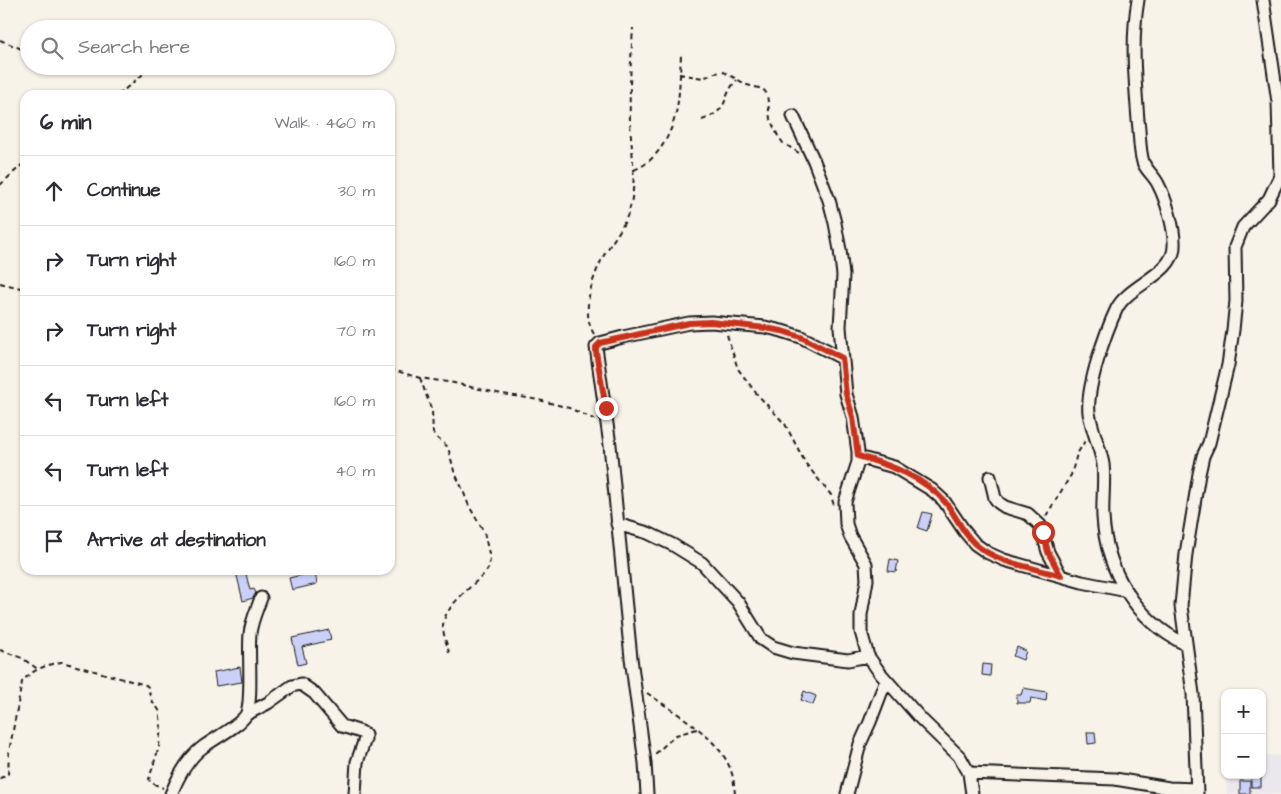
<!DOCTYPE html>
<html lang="en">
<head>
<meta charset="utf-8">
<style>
  :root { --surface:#fff; --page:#f7f7f7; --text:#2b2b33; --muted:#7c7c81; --line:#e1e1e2 }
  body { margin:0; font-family:"Architects Daughter",sans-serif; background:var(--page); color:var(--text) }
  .controls { position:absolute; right:15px; bottom:15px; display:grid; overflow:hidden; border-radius:10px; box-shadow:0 1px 4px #0004 }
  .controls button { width:45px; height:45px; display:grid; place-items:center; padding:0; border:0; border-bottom:1px solid var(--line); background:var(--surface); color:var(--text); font:25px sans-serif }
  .stop { position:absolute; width:15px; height:15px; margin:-11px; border:4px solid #c8321e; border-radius:50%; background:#fff }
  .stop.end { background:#c8321e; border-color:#fff; box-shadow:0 1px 5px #0008 }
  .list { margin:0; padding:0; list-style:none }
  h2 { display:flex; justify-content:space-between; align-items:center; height:65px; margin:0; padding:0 20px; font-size:21px }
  h2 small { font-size:16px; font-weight:400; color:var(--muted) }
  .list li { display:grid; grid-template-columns:32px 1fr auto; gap:15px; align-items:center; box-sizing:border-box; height:70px; padding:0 20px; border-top:1px solid var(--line) }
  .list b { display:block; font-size:19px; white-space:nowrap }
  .list em { font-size:16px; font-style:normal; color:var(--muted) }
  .icon { flex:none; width:28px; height:28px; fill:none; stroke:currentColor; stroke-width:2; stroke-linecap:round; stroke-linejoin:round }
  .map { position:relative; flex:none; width:1281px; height:794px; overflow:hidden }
  .search { position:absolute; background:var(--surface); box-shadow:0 1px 4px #0004; left:20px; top:20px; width:375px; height:55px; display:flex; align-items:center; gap:12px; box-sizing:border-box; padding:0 18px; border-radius:28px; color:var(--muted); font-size:19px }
  .panel { position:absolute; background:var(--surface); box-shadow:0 1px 4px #0004; left:20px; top:90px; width:375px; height:485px; border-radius:15px }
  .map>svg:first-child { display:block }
</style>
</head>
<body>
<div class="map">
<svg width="1281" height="794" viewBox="0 0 1281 794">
  <rect width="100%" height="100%" fill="#f7f3e8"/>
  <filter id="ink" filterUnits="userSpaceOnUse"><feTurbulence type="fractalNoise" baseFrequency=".02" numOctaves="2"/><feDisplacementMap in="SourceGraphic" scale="10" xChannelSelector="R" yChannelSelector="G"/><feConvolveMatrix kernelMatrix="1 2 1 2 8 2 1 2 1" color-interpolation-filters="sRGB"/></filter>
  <g filter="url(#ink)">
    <path fill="#eae8ed" d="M 1262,755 L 1281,756 L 1281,794 L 1227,794 L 1226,775 L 1262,775 Z"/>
    <path fill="#cbd0f9" stroke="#1c1c1c" d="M 923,512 L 932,514 L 927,531 L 918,528 Z
      M 890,559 L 898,561 L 896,572 L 888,571 Z
      M 245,570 L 250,590 L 254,589 L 256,593 L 253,598 L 243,601 L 236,572 Z
      M 315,572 L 317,584 L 292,590 L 289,578 Z
      M 329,630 L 331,640 L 302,647 L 306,663 L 298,665 L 292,638 Z
      M 1017,647 L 1026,651 L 1023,660 L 1013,656 Z
      M 983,664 L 991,665 L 990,676 L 982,675 Z
      M 240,667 L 242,682 L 216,686 L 214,672 Z
      M 1023,688 L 1047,692 L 1046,701 L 1031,698 L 1030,703 L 1017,703 L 1017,695 L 1021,695 Z
      M 804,691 L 816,696 L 813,705 L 801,700 Z
      M 1087,732 L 1095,732 L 1096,743 L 1088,744 Z
      M 1251,775 L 1261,775 L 1261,787 L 1251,787 Z
      M 1240,781 L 1250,781 L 1250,794 L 1240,794 Z"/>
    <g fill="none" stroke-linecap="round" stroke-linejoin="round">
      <defs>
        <path id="minor" d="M 1138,0 C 1131,40 1135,80 1138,120 C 1140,134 1139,149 1143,162 C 1146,170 1154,176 1158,184 C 1166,199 1175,229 1174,246 C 1174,274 1130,284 1117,308 C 1106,331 1086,387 1089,413 C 1092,431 1100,447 1103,464 C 1105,481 1102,500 1103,517 C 1106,571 1136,620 1185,644
          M 793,116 L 814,161 L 829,200 L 835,223 L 840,250 L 843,275 L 840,327 L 846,394 L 853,417 L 858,452 L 858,462 L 845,502 L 846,524 L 850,536 L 866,564 L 867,580 L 861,615 L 861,632 L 868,656 L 880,673 L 921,719 L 960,757 L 969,773 L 972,794
          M 858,457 L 894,467 L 932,490 L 944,501 L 965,532 L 975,544 L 988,553 L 1004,560 L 1082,582 L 1127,591
          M 990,477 L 995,498 L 999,503 L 1005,507 L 1028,514 L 1040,525 L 1048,552 L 1061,576
          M 617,524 L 648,533 L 673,545 L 702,563 L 738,602 L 761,639 L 773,647 L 793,653 L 848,660 L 868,656
          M 247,714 L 268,703 L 292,686 L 301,684 L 314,693 L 342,726 L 361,732 L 365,735 L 365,739 L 357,762 L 355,794
          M 969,773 L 1115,779 L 1169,788 L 1196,789
          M 171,794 C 178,777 188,758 203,747 C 215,738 239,726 246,715 C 253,703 248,651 250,634 C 251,622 257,609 261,598
          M 647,794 L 645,763 L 631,658 L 610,445 L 596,347 L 600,343 L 623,337 L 689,323 L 711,322 L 765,327 L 782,331 L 801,337 L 842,358
          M 847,794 L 860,744 L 870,722 L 886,680
          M 1197,794 L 1193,694 L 1181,606 L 1186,554 L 1199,474 L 1203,456 L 1209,443 L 1228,365 L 1233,330 L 1236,301 L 1235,247 L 1243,227 L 1269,199 L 1280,176 L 1278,102 L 1263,0"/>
      </defs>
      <use href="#minor" stroke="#1c1c1c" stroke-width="15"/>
      <path stroke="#1c1c1c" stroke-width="2" stroke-dasharray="5 4" stroke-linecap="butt" d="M 197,29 L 205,22
        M 0,40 L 29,52
        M 679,74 L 703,78 L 715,73 L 724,72 L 747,85 L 763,89 L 767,94 L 770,119 L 778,136 L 783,143 L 799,153
        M 118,95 L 153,66
        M 702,120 C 733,108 719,99 737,80
        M 634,170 C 660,160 675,128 678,101 C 680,86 680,70 681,55
        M 0,185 L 25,162
        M 0,283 L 25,289
        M 594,334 C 581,313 591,282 601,261 C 609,244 623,230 629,211 C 638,182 631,150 630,120 C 629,89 631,59 633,28
        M 727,335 L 738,369 L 756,393 L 785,424 L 806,464 L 831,495 L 834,506
        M 390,369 L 420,378 L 454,383 L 497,393 L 539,400 L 569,408 L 596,420
        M 420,378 L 432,411 L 433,433 L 437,438 L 448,447 L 454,471 L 462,488 L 469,506 L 484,532 L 490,558 L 489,567 L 486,572 C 474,585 443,607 443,626 C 443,635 447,644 449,653
        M 1046,516 L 1071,475 L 1077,454 L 1085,441
        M 0,650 L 22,658 L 39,670
        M 647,693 C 675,713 720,737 731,771 C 734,778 734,786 735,794
        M 655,754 L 676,735 L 697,729
        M 0,778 L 8,775 L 9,752 L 22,682 C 31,670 48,664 62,662 L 127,680 L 146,685 L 148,687 L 151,700 L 159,710 L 161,724 L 159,747 L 149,779 L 150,782 L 163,788"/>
      <use href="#minor" stroke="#f7f3e8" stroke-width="11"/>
    </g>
  </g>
  <g fill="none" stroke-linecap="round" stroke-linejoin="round" filter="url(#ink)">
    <path stroke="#c8321e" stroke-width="6" d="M 606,408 L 596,352 L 596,347 L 600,343 L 689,323 L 711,322 L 765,328 L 782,331 L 801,337 L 842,358 L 846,394 L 853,417 L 858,456 C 890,465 924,477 946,503 C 956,516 962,532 975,544 C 998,564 1033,567 1061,576 L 1048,552 L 1043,532"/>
  </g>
</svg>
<div class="controls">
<button>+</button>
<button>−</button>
</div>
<div class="stop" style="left:1043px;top:532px"></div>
<div class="stop end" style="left:606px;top:408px"></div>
<div class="search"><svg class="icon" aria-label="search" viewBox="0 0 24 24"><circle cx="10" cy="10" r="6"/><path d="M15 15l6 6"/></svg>Search here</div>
<section class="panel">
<h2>6 min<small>Walk · 460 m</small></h2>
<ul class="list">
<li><svg class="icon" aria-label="ahead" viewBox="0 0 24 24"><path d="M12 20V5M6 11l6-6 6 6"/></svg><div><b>Continue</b></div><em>30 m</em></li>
<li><svg class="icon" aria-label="right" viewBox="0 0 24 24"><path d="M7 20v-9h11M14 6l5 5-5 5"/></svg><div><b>Turn right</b></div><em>160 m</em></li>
<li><svg class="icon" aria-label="right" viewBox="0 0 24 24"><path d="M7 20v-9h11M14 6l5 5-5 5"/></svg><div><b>Turn right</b></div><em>70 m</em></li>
<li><svg class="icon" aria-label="left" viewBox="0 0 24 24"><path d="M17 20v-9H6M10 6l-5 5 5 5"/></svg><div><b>Turn left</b></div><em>160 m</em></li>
<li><svg class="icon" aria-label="left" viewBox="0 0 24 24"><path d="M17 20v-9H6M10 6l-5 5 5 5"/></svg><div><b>Turn left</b></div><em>40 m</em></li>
<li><svg class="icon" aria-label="arrive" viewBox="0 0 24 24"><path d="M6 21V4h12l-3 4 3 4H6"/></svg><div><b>Arrive at destination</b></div></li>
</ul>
</section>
</div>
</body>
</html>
